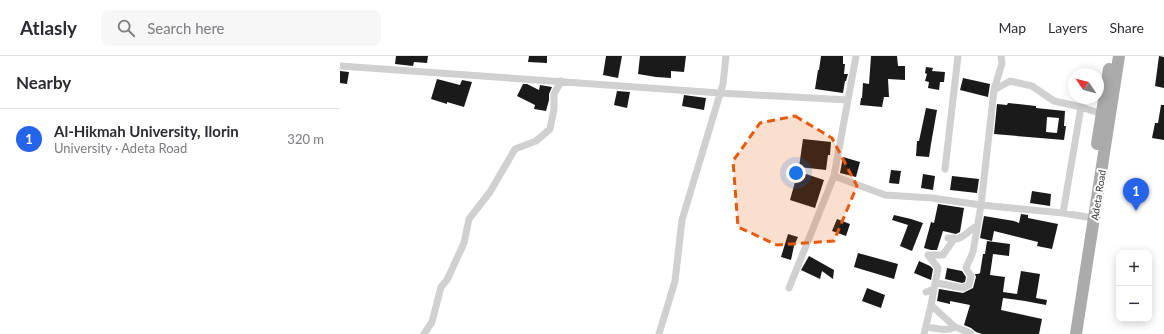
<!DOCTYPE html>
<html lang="en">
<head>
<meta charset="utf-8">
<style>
  :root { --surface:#fff; --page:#f7f7f7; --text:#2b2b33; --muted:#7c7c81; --line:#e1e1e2; --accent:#2563eb }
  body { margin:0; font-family:Lato,sans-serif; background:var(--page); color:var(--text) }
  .controls { position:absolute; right:12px; bottom:12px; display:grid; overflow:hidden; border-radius:8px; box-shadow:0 2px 10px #0003 }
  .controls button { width:36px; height:36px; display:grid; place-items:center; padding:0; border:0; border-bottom:1px solid var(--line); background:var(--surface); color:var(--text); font:20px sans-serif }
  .compass { position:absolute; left:728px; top:12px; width:36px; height:36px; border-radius:50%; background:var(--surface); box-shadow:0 2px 10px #0003; rotate:305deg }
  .you { position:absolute; left:456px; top:117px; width:14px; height:14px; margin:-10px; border:3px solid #fff; border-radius:50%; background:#1a73e8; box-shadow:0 0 0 6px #1a73e833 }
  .badge { display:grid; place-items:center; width:26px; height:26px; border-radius:50%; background:var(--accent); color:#fff; font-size:13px; font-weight:700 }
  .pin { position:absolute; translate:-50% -33px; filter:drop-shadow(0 1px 2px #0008) }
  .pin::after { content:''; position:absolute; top:21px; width:14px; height:12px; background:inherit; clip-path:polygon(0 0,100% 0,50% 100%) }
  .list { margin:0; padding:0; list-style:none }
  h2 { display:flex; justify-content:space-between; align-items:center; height:52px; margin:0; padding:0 16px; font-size:17px }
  h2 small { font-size:13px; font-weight:400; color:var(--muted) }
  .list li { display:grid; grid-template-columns:26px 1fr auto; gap:12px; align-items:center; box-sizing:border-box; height:60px; padding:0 16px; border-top:1px solid var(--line) }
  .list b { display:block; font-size:15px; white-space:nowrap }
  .list p { margin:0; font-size:13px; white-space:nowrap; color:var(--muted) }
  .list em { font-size:13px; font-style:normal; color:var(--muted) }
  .icon { flex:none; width:22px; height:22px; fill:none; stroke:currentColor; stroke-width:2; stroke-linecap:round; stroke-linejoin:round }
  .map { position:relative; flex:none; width:824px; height:278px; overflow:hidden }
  header { display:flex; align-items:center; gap:24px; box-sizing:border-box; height:56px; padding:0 20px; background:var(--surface); border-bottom:1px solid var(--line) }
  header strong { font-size:19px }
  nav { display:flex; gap:22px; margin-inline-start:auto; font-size:14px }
  .search { width:280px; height:36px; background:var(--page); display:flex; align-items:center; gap:10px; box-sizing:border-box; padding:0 14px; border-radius:8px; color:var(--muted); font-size:15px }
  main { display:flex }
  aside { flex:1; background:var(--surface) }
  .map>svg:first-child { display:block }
</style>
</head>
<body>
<header>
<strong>Atlasly</strong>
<div class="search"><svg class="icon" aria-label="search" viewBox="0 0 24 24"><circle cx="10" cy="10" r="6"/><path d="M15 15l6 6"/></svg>Search here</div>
<nav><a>Map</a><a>Layers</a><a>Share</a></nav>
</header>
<main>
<aside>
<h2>Nearby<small></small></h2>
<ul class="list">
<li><span class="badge">1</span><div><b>Al-Hikmah University, Ilorin</b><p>University · Adeta Road</p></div><em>320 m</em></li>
</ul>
</aside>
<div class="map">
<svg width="824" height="278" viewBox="0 0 824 278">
  <rect width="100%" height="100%" fill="#fff"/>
  <path fill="#1a1a1a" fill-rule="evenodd" d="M 56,0 L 88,0 L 87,7 L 74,6 L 73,10 L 55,8 Z
    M 189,0 L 207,0 L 207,7 L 188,6 Z
    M 266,0 L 282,0 L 278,22 L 263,19 Z
    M 300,0 L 346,0 L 344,16 L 331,15 L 331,22 L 316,21 L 298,18 Z
    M 481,0 L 503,0 L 503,8 L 505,8 L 504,18 L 508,18 L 506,25 L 505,25 L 503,37 L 475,33 L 478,14 L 479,14 Z
    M 531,0 L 557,0 L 558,10 L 565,10 L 565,24 L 548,23 L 549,41 L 544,41 L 542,51 L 520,49 L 521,42 L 522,42 L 523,27 L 529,28 Z
    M 819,0 L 824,1 L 824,32 L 815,30 Z
    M 586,11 L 593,12 L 592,15 L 605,16 L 604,26 L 600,26 L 599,34 L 588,32 L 589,26 L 585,25 L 587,18 L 585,17 Z
    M 0,15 L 9,16 L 7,28 L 0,27 Z
    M 623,22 L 650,28 L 648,41 L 620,34 Z
    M 97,23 L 120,29 L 122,24 L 132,26 L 124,51 L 107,46 L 107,48 L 91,43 Z
    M 183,28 L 187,28 L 199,34 L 200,29 L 212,31 L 209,38 L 209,44 L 206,55 L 194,53 L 195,49 L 177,40 Z
    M 277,35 L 290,36 L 287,52 L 274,49 Z
    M 344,39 L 366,42 L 364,54 L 342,50 Z
    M 668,47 L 696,50 L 696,52 L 725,55 L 724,70 L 726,70 L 724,84 L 654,78 L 657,48 L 667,49 ZM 707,61 L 719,62 L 717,77 L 706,76 Z
    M 821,49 L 824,49 L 824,84 L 812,82 L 815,67 L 818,67 Z
    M 586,52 L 597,54 L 591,88 L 589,101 L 576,100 L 577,85 L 579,85 Z
    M 463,83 L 491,86 L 490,99 L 488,99 L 486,114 L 459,111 Z
    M 503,101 L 520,106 L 516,121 L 500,117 Z
    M 551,114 L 561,115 L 559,128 L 549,127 Z
    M 457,115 L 484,124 L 475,152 L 450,144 L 455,126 L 454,125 Z
    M 583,118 L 595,120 L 593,134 L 581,132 Z
    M 612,120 L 639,123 L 637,137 L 610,134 Z
    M 692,135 L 711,138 L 710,150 L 690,147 Z
    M 598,148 L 624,152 L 620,176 L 616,178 L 603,175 L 597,194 L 591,194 L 584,192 L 591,166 L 594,167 Z
    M 681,158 L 688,159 L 688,162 L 718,168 L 712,193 L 697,190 L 698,186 L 654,175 L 652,185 L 640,182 L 644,160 L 674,165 L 679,167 Z
    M 554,159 L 571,163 L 583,167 L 572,195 L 560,190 L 568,169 L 552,164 Z
    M 497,163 L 510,168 L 506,180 L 492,175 Z
    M 448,178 L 458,181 L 454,190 L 451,204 L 441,201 Z
    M 647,185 L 670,188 L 669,200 L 653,198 L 650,219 L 665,221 L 663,236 L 677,238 L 681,215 L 700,218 L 696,242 L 707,244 L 706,249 L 685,245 L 663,242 L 661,254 L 702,263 L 699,278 L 642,278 L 636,276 L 631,272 L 624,269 L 630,249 L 610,245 L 610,248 L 597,245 L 599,233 L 623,237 L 633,232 L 636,221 L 635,218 L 638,218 L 640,217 L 643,198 L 645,198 Z
    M 518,197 L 558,208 L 554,223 L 514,211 Z
    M 469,200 L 494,214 L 493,223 L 482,215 L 480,223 L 461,214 Z
    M 579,205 L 590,210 L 593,213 L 591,224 L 574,217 Z
    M 607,212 L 622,215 L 626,221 L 625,226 L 622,227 L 605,223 Z
    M 527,232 L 545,239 L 541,252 L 522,245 Z"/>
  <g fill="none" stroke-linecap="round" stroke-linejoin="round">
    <path stroke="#d0d0d0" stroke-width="7" d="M 661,0 L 662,7 L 654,34 L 670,25 L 692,30 L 714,45 L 741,51 L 762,58
      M 0,10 L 380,37 L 508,44
      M 605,113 L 618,0
      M 494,120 L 545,139 L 592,142 L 641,149 L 723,157 L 747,161
      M 723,157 L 741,51
      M 608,182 L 614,182 L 616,183 C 626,181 629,173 637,170
      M 614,182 L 612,186 L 603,199 L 588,199 L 598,212 L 591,249 L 615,271 L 628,276 L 631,278
      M 597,227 L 623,232 L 629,229 L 631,220 L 626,212 L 633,196 L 641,149 L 654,34
      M 449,232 L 494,120 L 516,0
      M 586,236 L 594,233
      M 586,271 C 595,272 606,276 615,271
      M 84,278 L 92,266 L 101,231 L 107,224 L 124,187 L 129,163 L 150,136 L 175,93 L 196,85 L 210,73 L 214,53 L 214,38 L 221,25
      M 319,278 L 335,225 L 342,164 L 383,28 L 386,0
      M 584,278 L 592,245"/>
    <path stroke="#ababab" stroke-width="12" d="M 757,88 L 769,13
      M 736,278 L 779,0"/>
  </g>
  <path fill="#e8590c" fill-opacity="0.2" stroke="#e8590c" stroke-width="3" stroke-dasharray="8 5" stroke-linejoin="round" d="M 455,60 L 492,82 L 517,130 L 494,185 L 437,189 L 398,171 L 393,105 L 420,67 Z"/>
  <g text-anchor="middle" stroke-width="4" stroke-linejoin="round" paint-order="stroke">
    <g font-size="10" fill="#333" stroke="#fff">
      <text transform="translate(758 139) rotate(-81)" y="4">Adeta Road</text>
    </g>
  </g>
</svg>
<div class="controls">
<button>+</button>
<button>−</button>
</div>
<svg class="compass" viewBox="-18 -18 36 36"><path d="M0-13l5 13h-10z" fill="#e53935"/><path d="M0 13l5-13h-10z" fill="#7c7c81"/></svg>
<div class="you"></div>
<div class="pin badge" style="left:796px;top:155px">1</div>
</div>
</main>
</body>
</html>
